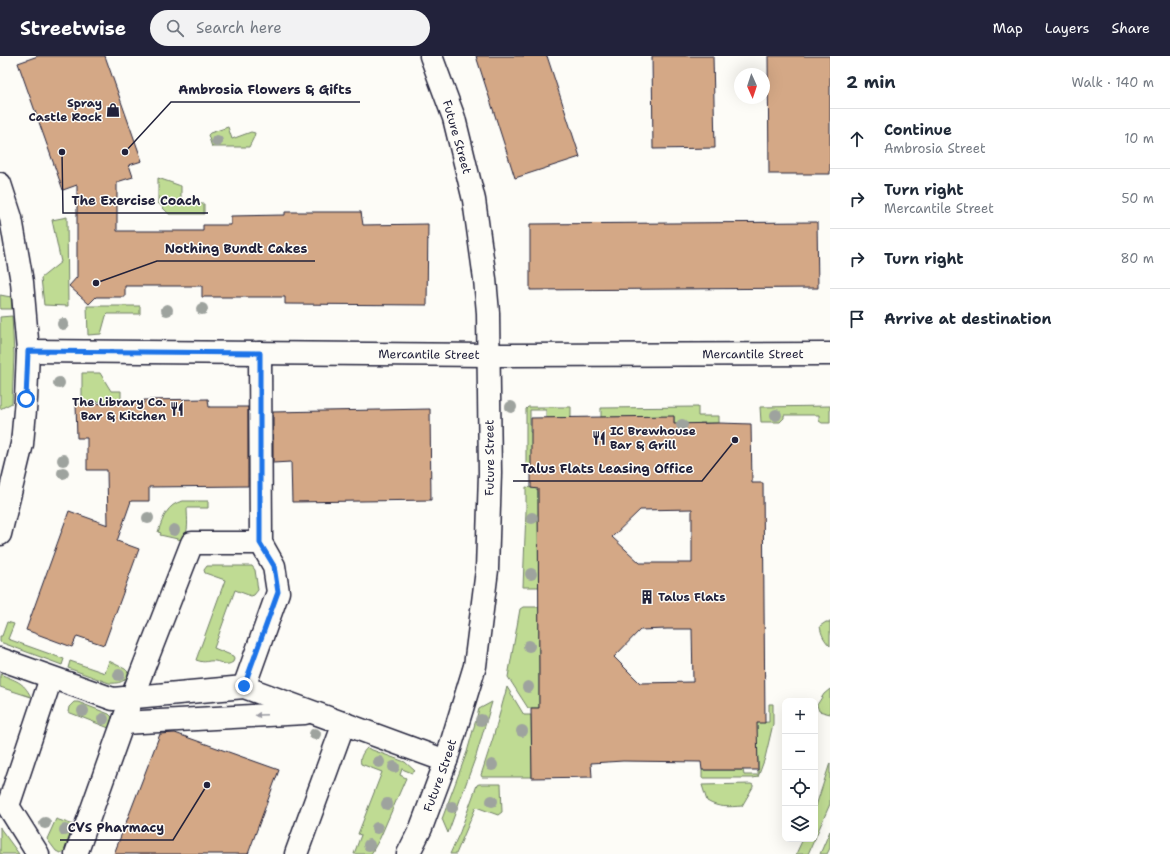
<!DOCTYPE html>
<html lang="en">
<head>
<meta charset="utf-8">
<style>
  :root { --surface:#fff; --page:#f2f2f3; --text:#1f2937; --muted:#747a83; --line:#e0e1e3; --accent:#22223b }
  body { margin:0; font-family:"Shantell Sans",sans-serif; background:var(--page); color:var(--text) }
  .controls { position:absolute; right:12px; bottom:12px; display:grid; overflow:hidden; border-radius:8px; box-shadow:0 4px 16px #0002 }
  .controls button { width:36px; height:36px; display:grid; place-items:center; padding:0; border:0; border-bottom:1px solid var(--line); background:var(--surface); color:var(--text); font:20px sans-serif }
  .compass { position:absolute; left:734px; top:12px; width:36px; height:36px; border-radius:50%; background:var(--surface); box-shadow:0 4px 16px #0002; rotate:177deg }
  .stop { position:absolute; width:12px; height:12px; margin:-9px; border:3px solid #1a73e8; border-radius:50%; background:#fff }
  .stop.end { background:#1a73e8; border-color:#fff; box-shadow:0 1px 4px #0008 }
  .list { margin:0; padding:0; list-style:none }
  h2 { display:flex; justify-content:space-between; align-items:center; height:52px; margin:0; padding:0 16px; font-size:17px }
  h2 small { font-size:13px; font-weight:400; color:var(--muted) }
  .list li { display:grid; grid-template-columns:26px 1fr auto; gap:12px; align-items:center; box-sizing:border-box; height:60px; padding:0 16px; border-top:1px solid var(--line) }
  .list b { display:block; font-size:15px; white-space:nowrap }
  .list p { margin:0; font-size:13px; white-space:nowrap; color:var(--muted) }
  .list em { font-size:13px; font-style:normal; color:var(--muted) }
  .icon { flex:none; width:22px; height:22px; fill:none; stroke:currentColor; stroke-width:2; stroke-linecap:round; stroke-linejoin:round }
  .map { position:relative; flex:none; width:830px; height:798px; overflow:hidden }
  header { display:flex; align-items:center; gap:24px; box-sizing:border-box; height:56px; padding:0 20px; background:var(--accent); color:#fff }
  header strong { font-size:19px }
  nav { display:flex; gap:22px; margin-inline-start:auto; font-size:14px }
  .search { width:280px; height:36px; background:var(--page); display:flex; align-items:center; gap:10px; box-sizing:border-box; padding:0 14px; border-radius:22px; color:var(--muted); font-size:15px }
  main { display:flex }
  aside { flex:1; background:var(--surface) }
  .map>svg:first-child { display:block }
</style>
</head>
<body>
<header>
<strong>Streetwise</strong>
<div class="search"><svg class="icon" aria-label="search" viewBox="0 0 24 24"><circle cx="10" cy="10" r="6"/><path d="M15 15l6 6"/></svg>Search here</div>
<nav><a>Map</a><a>Layers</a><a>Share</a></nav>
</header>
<main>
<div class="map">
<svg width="830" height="798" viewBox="0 0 830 798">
  <rect width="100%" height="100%" fill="#fdfcf7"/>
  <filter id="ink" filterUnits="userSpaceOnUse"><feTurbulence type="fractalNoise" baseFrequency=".025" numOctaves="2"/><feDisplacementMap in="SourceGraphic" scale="8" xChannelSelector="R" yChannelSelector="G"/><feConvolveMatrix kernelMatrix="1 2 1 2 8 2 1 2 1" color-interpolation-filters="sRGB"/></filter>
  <g filter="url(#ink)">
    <path fill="#bfdb93" stroke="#707e67" d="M 228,71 L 232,83 L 251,76 L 255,77 L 254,81 L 249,91 L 212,91 L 208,79 L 210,77 Z
      M 158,122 L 181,130 L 181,148 L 204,148 L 204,158 L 169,158 L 158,147 Z
      M 67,161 L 68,250 L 44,249 L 41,222 L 61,206 L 52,164 Z
      M 0,239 L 11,241 L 12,253 L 0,253 Z
      M 87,250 L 140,250 L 140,258 L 108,258 L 106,260 L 101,278 L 88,279 Z
      M 12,260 L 14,299 L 12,347 L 0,353 L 0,261 Z
      M 82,317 L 100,317 L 111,335 L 121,335 L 121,345 L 82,346 Z
      M 830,350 L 830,367 L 822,367 L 819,365 L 819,359 L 784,359 L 784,362 L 780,366 L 761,366 L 760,351 Z
      M 528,351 L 571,351 L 571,362 L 546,362 L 546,354 L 530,354 L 530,376 L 533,377 L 541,416 L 526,416 L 526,353 Z
      M 698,351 L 698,360 L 719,360 L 719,367 L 700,367 L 700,380 L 674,377 L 674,361 L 601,361 L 601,352 Z
      M 526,431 L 538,433 L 539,531 L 523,531 L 526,455 Z
      M 183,445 L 208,445 L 208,452 L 187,452 C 187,462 190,477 182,484 L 160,479 L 161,477 L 158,476 C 163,462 167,448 183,445 Z
      M 207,510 L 252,510 L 255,514 L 258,534 L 254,539 L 251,540 L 235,534 L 214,592 L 233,600 L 234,602 L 233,606 C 226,611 222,606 215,605 C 206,604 207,608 196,604 L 225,524 L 205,517 L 204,514 Z
      M 523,551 L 539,551 L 539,652 L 528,652 L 508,621 L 520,553 Z
      M 7,566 L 14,568 L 8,583 L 64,603 L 62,609 L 0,586 L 0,580 L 2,580 Z
      M 826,566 L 830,566 L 830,590 C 824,584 821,578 820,570 Z
      M 70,605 L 105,617 L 109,605 L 125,613 L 128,616 C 128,626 117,628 109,627 L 68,612 Z
      M 0,618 C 16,625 23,625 31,641 L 0,631 Z
      M 507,631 L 524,659 L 531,659 L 532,721 L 482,721 L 481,719 L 493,682 Z
      M 830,633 L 830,658 L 819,655 L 817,649 L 824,638 Z
      M 74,646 L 78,646 L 109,658 L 115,664 L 114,674 L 68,656 L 69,651 Z
      M 492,646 L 476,700 L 448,777 L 442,763 L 467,696 L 479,653 Z
      M 769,648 L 773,648 L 773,668 L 765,702 L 758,721 L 753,722 L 702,722 L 702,714 L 743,714 L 744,719 L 758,719 L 758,704 L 753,667 L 769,666 Z
      M 367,692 L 405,706 L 415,715 L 412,717 L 402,713 L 400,719 L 406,722 L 380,782 L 371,798 L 354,798 L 361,779 L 358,778 L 382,716 L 361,708 C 359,702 363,696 367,692 Z
      M 830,707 L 830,748 L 808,798 L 796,798 L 803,783 L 815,783 L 815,753 Z
      M 479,728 L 501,728 L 502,756 L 498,759 L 476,751 L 456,798 L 450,798 L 460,776 L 477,729 Z
      M 751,728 L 753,729 L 753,731 L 742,750 C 729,751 718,752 707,745 L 702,729 Z
      M 56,763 L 74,769 L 75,772 L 65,795 L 60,797 L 56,795 L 47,783 Z
      M 0,771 L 0,772 L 19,798 L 0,798 Z
      M 830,775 L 830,792 L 827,798 L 820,798 Z"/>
    <path fill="#d4a886" stroke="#22223b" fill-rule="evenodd" d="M 38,0 L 105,0 L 142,105 L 129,109 L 133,121 L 117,126 L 117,175 L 203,175 L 203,169 L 231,169 L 231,160 L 285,159 L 285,156 L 361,156 L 363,169 L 428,168 L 427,249 L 285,248 L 285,241 L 202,241 L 202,230 L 125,230 L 125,241 L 96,241 L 89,248 L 69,230 L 77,221 L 77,129 L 63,134 L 18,7 Z
      M 476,0 L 547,0 L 580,101 L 515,122 Z
      M 652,0 L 713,0 L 715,92 L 653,93 Z
      M 768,0 L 830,0 L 830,118 L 769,118 Z
      M 817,166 L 818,232 L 530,234 L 530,168 Z
      M 208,343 L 209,351 L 248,351 L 248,430 L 149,431 L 149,445 L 131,445 L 117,485 L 139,493 L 104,589 L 77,580 L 72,591 L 26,574 L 69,455 L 108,469 L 107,414 L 87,414 L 87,382 L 77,382 L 76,348 L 144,347 L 144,344 Z
      M 430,353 L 431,444 L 292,446 L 291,406 L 273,407 L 273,356 Z
      M 674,360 L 674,368 L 719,367 L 751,368 L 752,427 L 763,427 L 765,667 L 757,667 L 758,714 L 702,714 L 701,706 L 623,705 L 591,707 L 592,721 L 532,722 L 531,652 L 539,652 L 539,614 L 538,433 L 531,432 L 531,362 ZM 692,453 L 692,507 L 640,507 L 612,481 L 640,454 ZM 667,573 L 692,573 L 693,626 L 640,627 L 614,601 L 640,574 Z
      M 175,677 L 279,714 L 248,798 L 114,798 L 160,678 Z"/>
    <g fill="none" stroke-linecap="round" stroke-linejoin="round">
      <defs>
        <g id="minor">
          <path d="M 0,128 L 11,162 L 22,226 L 28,295 L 26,343 L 22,388 L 0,478"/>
          <path id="s1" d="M 28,295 L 489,299 L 830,298"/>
          <path d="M 260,297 L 261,487"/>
          <path d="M 0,603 L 113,643 L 244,631 L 446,705"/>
          <path d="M 123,667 L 305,657"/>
          <path d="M 38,798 L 8,750 L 51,622"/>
          <path d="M 76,798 L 132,641 L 192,487 L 261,487 L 274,510 L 278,536 L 244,631"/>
          <path d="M 296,798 L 344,667"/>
          <path id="s2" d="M 408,798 L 421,772 L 446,705 L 475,610 L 487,514 L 490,417 L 488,257 L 485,223 L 474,144 L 454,62 L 431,0"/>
        </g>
      </defs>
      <use href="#minor" stroke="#22223b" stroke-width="25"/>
      <use href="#minor" stroke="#fdfcf7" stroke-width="22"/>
    </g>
    <g fill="#9ea39e">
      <circle cx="217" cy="85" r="6"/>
      <circle cx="202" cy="253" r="6"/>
      <circle cx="167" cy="254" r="6"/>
      <circle cx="63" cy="268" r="6"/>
      <circle cx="59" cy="327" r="6"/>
      <circle cx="511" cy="351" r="6"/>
      <circle cx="776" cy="359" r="6"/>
      <circle cx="682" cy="369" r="6"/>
      <circle cx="63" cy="404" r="6"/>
      <circle cx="63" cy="417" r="6"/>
      <circle cx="148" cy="462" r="6"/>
      <circle cx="532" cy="462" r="6"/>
      <circle cx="174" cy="474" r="6"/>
      <circle cx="531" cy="518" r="6"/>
      <circle cx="529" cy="590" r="6"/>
      <circle cx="119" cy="619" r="6"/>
      <circle cx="528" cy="631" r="6"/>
      <circle cx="83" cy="655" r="6"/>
      <circle cx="103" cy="663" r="6"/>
      <circle cx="481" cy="664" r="6"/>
      <circle cx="522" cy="675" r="6"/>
      <circle cx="315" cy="678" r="6"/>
      <circle cx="379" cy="706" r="6"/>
      <circle cx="492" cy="709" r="6"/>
      <circle cx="394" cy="711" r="6"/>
      <circle cx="492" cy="745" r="6"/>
      <circle cx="387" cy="748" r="6"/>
      <circle cx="452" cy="751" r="6"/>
      <circle cx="45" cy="767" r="6"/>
      <circle cx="377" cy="772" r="6"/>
      <circle cx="65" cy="774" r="6"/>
      <circle cx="369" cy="789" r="6"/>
    </g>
    <defs><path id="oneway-solid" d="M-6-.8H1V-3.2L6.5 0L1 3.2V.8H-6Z"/></defs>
    <use fill="#9a9aa2" href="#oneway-solid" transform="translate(261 659) rotate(177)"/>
  </g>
  <g fill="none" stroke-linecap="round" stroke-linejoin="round" filter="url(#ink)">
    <path stroke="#1a73e8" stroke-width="5" d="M 26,343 L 28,295 L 260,297 L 260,487 L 274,510 L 278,536 L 244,630"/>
  </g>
  <defs>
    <symbol id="shop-bare" viewBox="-9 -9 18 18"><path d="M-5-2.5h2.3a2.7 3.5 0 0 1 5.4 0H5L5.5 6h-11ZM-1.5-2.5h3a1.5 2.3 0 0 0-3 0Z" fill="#22223b" stroke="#fdfcf7" stroke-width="2.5" paint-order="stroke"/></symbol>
    <symbol id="restaurant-bare" viewBox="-9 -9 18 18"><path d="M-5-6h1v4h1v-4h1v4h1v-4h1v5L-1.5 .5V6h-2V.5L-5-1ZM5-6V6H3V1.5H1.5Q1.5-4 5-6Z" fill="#22223b" stroke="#fdfcf7" stroke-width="2.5" paint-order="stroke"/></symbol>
    <symbol id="building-bare" viewBox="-9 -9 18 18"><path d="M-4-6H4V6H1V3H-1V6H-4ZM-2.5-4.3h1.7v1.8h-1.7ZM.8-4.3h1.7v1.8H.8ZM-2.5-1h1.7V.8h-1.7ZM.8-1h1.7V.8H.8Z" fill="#22223b" stroke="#fdfcf7" stroke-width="2.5" paint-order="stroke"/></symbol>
  </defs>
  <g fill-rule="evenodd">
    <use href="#shop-bare" x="103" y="44" width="20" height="20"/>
    <use href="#restaurant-bare" x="167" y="343" width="20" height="20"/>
    <use href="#restaurant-bare" x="589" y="372" width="20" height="20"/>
    <use href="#building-bare" x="637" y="531" width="20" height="20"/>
  </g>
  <g text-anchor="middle" stroke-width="3" stroke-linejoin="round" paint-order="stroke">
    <g font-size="12" font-weight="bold" fill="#22223b" stroke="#fdfcf7" text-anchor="end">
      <text x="102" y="51">Spray<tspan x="102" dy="14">Castle Rock</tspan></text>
      <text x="166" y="350">The Library Co.<tspan x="166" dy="14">Bar &amp; Kitchen</tspan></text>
      <text x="610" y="379" text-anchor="start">IC Brewhouse<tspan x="610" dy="14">Bar &amp; Grill</tspan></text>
      <text x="658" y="545" text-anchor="start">Talus Flats</text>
    </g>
    <g font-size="12" fill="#22223b" stroke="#fdfcf7">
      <text transform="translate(457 81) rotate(74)" y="4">Future Street</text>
      <text dy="4" stroke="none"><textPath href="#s1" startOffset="401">Mercantile Street</textPath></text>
      <text dy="4" stroke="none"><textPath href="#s1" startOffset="725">Mercantile Street</textPath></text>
      <text dy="4" stroke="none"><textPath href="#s2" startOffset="409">Future Street</textPath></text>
      <text dy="4" stroke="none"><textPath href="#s2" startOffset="85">Future Street</textPath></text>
    </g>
  </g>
  <path fill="none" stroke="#22223b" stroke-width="1.5" d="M125 96L171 46H360M62 96L63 157H208M96 227L157 205H315M735 384L702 425H513M207 729L173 784H60"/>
  <g fill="#22223b" stroke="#fdfcf7" stroke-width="1.5">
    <circle cx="125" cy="96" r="4"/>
    <circle cx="62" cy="96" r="4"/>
    <circle cx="96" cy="227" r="4"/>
    <circle cx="735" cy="384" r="4"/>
    <circle cx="207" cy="729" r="4"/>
  </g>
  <g font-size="13" text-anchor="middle" font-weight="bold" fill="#22223b" stroke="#fdfcf7" stroke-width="3" stroke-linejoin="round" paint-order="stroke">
    <text x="265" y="38">Ambrosia Flowers &amp; Gifts</text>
    <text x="136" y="149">The Exercise Coach</text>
    <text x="236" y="197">Nothing Bundt Cakes</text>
    <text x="607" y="417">Talus Flats Leasing Office</text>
    <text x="116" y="776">CVS Pharmacy</text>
  </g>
</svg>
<div class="controls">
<button>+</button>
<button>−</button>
<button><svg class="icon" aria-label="locate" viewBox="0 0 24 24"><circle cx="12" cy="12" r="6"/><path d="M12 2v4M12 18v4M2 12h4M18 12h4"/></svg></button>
<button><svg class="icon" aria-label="layers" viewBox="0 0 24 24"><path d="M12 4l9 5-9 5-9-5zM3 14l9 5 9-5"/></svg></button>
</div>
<svg class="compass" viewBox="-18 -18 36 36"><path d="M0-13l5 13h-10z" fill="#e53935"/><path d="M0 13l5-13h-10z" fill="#747a83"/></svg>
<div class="stop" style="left:26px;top:343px"></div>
<div class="stop end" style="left:244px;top:630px"></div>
</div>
<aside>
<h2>2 min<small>Walk · 140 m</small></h2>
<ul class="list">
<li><svg class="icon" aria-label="ahead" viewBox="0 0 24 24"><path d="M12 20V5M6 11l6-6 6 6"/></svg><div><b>Continue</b><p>Ambrosia Street</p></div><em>10 m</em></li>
<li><svg class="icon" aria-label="right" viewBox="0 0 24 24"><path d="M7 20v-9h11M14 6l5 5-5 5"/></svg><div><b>Turn right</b><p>Mercantile Street</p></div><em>50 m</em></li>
<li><svg class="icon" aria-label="right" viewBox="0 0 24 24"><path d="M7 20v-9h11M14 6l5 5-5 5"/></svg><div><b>Turn right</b></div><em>80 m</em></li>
<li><svg class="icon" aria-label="arrive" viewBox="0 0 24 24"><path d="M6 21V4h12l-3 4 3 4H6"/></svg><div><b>Arrive at destination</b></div></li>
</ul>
</aside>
</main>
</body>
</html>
